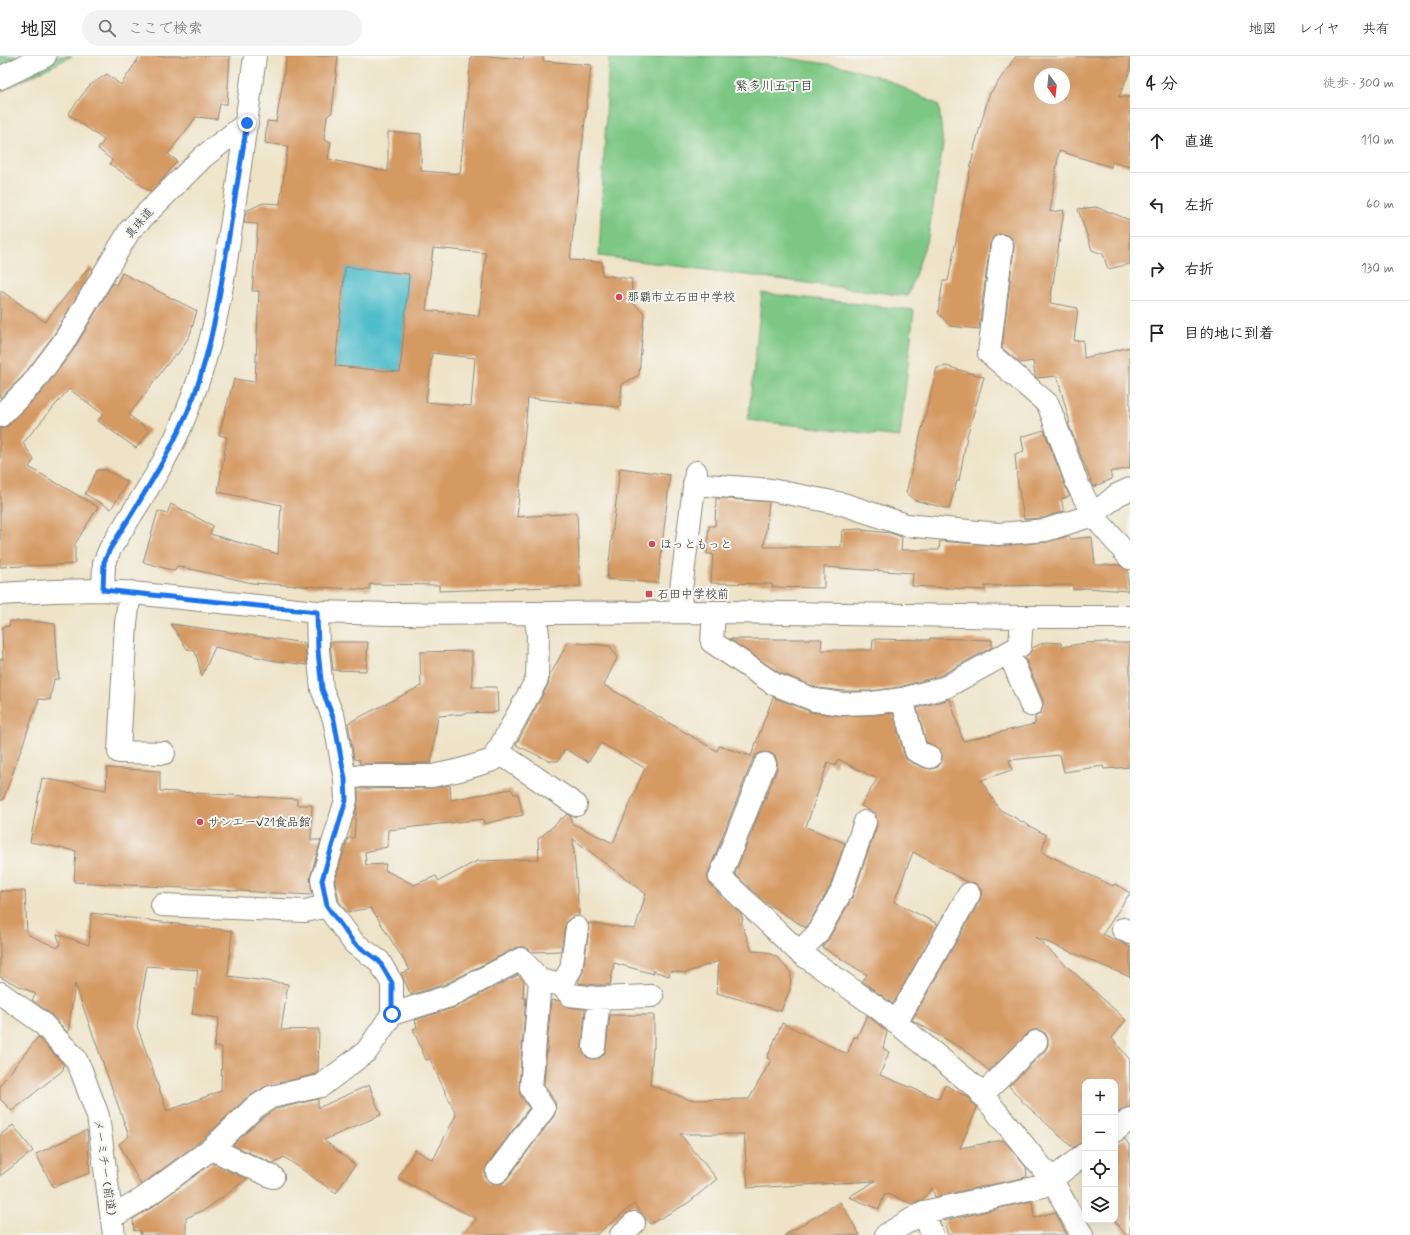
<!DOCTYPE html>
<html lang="ja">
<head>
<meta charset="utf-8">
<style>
  :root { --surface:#fff; --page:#f2f2f2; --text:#202124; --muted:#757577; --line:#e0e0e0 }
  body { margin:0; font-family:Mynerve,"Klee One",sans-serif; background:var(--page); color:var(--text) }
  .controls { position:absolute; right:12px; bottom:12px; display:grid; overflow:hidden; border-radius:8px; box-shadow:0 4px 16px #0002 }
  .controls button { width:36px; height:36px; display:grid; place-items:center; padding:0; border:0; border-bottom:1px solid var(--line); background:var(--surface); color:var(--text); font:20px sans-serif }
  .compass { position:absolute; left:1034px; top:12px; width:36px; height:36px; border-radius:50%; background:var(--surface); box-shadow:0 4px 16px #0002; rotate:165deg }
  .stop { position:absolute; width:12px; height:12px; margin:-9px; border:3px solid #1a73e8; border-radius:50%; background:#fff }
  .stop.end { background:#1a73e8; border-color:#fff; box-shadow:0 1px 4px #0008 }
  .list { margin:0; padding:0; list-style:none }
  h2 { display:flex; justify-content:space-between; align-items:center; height:52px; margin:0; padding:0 16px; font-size:17px }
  h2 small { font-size:13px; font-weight:400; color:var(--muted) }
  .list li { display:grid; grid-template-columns:26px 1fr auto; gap:12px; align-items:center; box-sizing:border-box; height:64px; padding:0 16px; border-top:1px solid var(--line) }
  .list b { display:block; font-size:15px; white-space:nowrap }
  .list em { font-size:13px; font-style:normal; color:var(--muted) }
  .icon { flex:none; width:22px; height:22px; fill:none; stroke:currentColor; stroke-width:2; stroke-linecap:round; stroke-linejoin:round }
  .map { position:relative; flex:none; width:1130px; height:1179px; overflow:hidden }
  header { display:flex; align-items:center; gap:24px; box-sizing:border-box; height:56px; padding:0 20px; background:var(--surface); border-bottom:1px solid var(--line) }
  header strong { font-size:19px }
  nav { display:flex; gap:22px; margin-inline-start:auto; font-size:14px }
  .search { width:280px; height:36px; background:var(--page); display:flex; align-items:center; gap:10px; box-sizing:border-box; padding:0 14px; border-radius:22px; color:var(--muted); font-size:15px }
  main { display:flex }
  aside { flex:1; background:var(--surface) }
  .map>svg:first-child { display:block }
</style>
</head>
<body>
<header>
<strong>地図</strong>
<div class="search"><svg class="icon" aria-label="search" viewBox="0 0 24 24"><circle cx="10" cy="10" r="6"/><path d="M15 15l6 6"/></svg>ここで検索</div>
<nav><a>地図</a><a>レイヤ</a><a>共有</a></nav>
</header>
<main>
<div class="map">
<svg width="1130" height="1179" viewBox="0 0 1130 1179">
  <rect width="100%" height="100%" fill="#f6f6f2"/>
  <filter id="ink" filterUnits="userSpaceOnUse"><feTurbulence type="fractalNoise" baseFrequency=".025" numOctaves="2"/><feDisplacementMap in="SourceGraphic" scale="8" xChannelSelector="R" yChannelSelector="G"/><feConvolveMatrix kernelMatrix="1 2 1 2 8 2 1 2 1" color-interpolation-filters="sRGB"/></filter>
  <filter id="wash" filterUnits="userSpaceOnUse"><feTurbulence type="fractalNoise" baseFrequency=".012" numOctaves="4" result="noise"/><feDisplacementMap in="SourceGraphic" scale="16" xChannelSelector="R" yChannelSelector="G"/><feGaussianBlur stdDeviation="0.9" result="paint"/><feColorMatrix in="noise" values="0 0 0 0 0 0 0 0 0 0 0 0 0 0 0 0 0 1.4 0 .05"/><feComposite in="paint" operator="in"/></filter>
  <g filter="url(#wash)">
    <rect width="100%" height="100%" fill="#eee3c7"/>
    <path fill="#7dc784" stroke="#547958" d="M 0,0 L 72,0 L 0,36 Z
      M 609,0 L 773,0 L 842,10 L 884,22 L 939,49 L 943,89 L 928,181 L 908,240 L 599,200 Z
      M 762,237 L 914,254 L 900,381 L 748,364 Z"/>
    <path fill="#50bdcb" stroke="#3e747b" d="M 345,211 L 409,218 L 400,316 L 335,310 Z"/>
    <g id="blocks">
      <path fill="#d59962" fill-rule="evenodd" d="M 140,0 L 230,0 L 227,48 L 220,48 L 217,63 L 196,61 L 168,98 L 177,105 L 160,126 L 151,136 L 110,108 L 112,104 L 98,93 L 104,84 L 68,58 L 89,30 L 107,18 L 121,29 Z
        M 287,0 L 338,0 L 332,56 L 327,61 L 324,84 L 331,86 L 328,103 L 388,116 L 388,76 L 421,78 L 421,115 L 460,118 L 471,0 L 488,0 L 523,3 L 524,0 L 543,0 L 543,5 L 591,9 L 570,204 L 602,206 L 602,219 L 632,223 L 631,245 L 644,257 L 639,319 L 622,328 L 620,351 L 528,342 L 517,461 L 577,457 L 580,530 L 439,535 L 439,529 L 370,528 L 370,534 L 252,527 L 177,510 L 175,515 L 143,506 L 158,455 L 167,458 L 171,448 L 213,470 L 210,478 L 278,498 L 281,449 L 218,436 L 227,381 L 219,379 L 234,323 L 255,326 L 259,235 L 252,235 L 258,168 L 244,167 L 246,155 L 263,147 L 280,148 L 288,90 L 265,87 L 267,65 L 276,66 ZM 433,192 L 486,197 L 479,260 L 426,254 ZM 345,211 L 409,218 L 400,316 L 335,310 ZM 432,297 L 475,302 L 471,350 L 426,346 Z
        M 1016,0 L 1130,0 L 1130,15 L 1119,41 L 1130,41 L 1130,111 L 1112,106 L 1111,111 L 1059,95 L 1050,156 L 1064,154 L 1050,247 L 1078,252 L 1074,285 L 1083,284 L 1084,302 L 1130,291 L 1130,412 L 1110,416 L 1112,423 L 1093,431 L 1068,367 L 1070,367 L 1057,320 L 1037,322 L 1035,320 L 1033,305 L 1020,307 L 1002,292 L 1014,192 L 1014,185 L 1010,180 L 1004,178 L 997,178 L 992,182 L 990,188 L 979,273 L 950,270 L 938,257 L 943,225 L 948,225 L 975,89 L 989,39 ZM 1040,18 L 1064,18 L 1064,42 L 1040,42 Z
        M 1096,151 L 1130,164 L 1130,208 L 1108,213 L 1103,198 L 1092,194 L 1078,153 Z
        M 89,211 L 93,213 L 53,280 L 23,320 L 0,342 L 0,234 L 45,266 Z
        M 122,217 L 197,255 L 190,279 L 177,299 L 175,298 L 129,359 L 150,375 L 136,392 L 98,365 L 103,358 L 69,333 L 23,387 L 34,404 L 29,411 L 98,451 L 75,488 L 75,508 L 0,511 L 0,372 L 4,372 L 9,369 L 42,336 L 74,293 L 113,227 L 116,229 Z
        M 946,310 L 984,321 L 967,380 L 959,425 L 957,425 L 949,453 L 914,444 L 906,437 L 937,312 Z
        M 1044,374 L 1069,440 L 1061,443 L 1064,455 L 1044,462 L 1024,463 L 1017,422 L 1015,398 L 1024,395 L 1021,381 Z
        M 620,412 L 670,419 L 658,527 L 607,523 Z
        M 97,414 L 106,414 L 128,426 L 111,453 L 85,438 Z
        M 716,442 L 769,446 L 764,491 L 841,491 L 842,474 L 862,473 L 862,474 L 890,477 L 902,481 L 901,494 L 939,494 L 940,485 L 999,490 L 1047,486 L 1069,480 L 1070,483 L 1092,481 L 1095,509 L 1119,509 L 1128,514 L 1128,535 L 1086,532 L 1073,534 L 1073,529 L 985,530 L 985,534 L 912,530 L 913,517 L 824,511 L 824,532 L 772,531 L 772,528 L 711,527 L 713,498 L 707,498 L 709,470 L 715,470 Z
        M 10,565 L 31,565 L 55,568 L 59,623 L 54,623 L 50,644 L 39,643 L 3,744 L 0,744 L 0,603 L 3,603 L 2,571 L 9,570 Z
        M 171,568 L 305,587 L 307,609 L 270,604 L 215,591 L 202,620 L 195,595 L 187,593 Z
        M 930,582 L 992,584 L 992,591 L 941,619 L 900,631 L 871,635 L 844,635 L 818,632 L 780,617 L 729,583 L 822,583 L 821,594 L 872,594 L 873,583 L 930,584 Z
        M 330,586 L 368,586 L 366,615 L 333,614 Z
        M 568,586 L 610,590 L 617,602 L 604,629 L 717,695 L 719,690 L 751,700 L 773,641 L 811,656 L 841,660 L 872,659 L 893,657 L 904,698 L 906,703 L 911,706 L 925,712 L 931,713 L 938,711 L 942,706 L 942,699 L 940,693 L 926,686 L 917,652 L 950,643 L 963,685 L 1035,668 L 1035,661 L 1041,657 L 1043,650 L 1043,644 L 1025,602 L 1030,597 L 1032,592 L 1045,586 L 1061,587 L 1062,591 L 1085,587 L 1108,586 L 1108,587 L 1130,587 L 1130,711 L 1104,713 L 1103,710 L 1064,716 L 1060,699 L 1009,704 L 1012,714 L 981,724 L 999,753 L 1046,779 L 1042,796 L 1113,830 L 1115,828 L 1130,837 L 1103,878 L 1130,891 L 1130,921 L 1035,881 L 1126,964 L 1112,982 L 1130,1004 L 1130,1051 L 1123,1053 L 1115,1059 L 1115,1026 L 1085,1026 L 1085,1086 L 1078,1088 L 1073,1092 L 1022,1045 L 1009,1030 L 1045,995 L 1048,989 L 1048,983 L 1045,977 L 1039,974 L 1033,974 L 1028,977 L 989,1015 L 965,994 L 912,964 L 980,844 L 982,835 L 975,827 L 967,826 L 913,796 L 894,846 L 938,868 L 893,948 L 862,925 L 867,919 L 822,891 L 828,884 L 852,842 L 877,770 L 876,757 L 861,750 L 877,723 L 838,703 L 835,710 L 828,706 L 806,771 L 845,787 L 830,831 L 806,872 L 762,844 L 735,818 L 777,713 L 777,706 L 775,700 L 770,697 L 763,696 L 757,698 L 753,703 L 708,817 L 708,824 L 711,830 L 741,858 L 743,864 L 741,866 L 752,895 L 766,896 L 777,901 L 791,917 L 790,933 L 781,955 L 717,937 L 719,905 L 685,917 L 670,915 L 669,920 L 653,915 L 654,918 L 614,907 L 610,929 L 596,929 L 578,927 L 583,915 L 589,874 L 588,867 L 635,873 L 646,838 L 573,783 L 579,860 L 572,861 L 567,865 L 565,870 L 561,895 L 532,896 L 526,891 L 521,891 L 516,892 L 445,928 L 411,939 L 401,917 L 410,914 L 371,852 L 347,856 L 339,845 L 335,825 L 348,782 L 354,782 L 356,755 L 358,744 L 358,733 L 432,732 L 450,729 L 451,744 L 511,733 L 514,738 L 518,738 L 523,759 L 484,768 L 483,763 L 388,774 L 387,791 L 365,796 L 366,809 L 386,808 L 385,814 L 414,829 L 436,820 L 439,825 L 477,805 L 539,803 L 538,783 L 558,766 L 560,762 L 562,763 L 567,758 L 571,760 L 571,767 L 613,787 L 645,712 L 601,687 L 588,706 L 565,693 L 558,705 L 550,705 L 516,689 L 548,629 L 550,619 Z
        M 472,595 L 472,631 L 497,631 L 498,656 L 464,657 L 464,658 L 438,660 L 431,707 L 360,708 L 360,704 L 354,703 L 348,667 L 421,630 L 420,596 Z
        M 107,712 L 160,715 L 160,735 L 297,743 L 297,749 L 312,749 L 311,784 L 321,784 L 310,821 L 312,839 L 74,826 L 76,795 L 30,786 L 42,722 L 106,734 Z
        M 0,835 L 25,835 L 27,878 L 58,892 L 60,888 L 57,878 L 89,889 L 91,857 L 232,875 L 228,920 L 288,928 L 281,974 L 319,973 L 318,1016 L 316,1018 L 264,1031 L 245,1043 L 203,1083 L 141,1129 L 119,1088 L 129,1080 L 75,928 L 68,977 L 50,957 L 32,944 L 36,938 L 0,921 ZM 147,910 L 198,914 L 192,958 L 219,962 L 214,991 L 222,991 L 221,1035 L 167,1055 L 137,970 Z
        M 518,919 L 524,925 L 523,942 L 526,942 L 519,1031 L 520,1039 L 529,1052 L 487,1109 L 485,1114 L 485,1121 L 489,1126 L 495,1128 L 502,1128 L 507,1123 L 554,1060 L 556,1054 L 555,1046 L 544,1029 L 551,944 L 559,945 L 569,951 L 585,953 L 582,990 L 583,996 L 586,1001 L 592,1003 L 599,1003 L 604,998 L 606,992 L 610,959 L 654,959 L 654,992 L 653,992 L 650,1029 L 690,1044 L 749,1043 L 771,1004 L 767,1002 L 782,967 L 847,998 L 854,981 L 857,982 L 867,959 L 887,976 L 883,992 L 889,996 L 880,1019 L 939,1043 L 945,1029 L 968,1041 L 977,1052 L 960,1092 L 1003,1084 L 1026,1111 L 1027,1121 L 935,1141 L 932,1132 L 923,1143 L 912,1148 L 885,1137 L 879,1153 L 849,1141 L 875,1125 L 748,1132 L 744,1078 L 680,1078 L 717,1123 L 688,1147 L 650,1168 L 634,1148 L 596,1179 L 462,1179 L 477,1163 L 398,1122 L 415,1094 L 433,1104 L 456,1059 L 430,1003 L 426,1004 L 413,973 L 417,971 L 415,964 L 456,951 Z
        M 38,981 L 64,1009 L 63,1014 L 12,1055 L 0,1043 L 0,1029 Z
        M 369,1029 L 381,1059 L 324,1084 L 355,1109 L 336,1137 L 284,1101 L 274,1108 L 233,1089 L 262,1062 L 276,1053 L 318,1043 L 318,1052 Z
        M 13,1069 L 33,1095 L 0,1120 L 0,1079 Z
        M 87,1074 L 90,1117 L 53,1131 L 36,1098 Z
        M 1125,1083 L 1130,1090 L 1130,1179 L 1126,1179 L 1114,1164 L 1115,1164 L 1115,1087 Z
        M 212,1107 L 247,1123 L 206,1153 L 186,1162 L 186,1179 L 141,1179 L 140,1174 L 134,1175 L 133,1163 L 151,1152 Z
        M 1032,1145 L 1034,1162 L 1055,1156 L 1067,1179 L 948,1179 L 944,1165 Z
        M 840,1146 L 860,1179 L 785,1179 Z"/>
    </g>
  </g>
  <g filter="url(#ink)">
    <use href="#blocks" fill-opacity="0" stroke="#8c8779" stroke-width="1"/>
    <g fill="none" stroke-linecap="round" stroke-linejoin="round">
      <defs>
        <path id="minor" d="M 0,22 L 45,0
          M 0,360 L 32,328 L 63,287 L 130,174 L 203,101 L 247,67
          M 694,428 L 771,434 L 843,448 L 906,469 L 998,478 L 1046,474 L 1093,459 L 1077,427 L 1048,348 L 989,297 L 1002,190
          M 1130,433 L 1117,439 L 1093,459 L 1130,502
          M 103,534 L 104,507 L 110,493 C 133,455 163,412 181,370 C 196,335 208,298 216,261 C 223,229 227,197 232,165 C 240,110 248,55 255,0
          M 130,536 L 126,567 L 119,696 L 164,697
          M 0,538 L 53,535 L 103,534 L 317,556 L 390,558 L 726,556 L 1022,561 L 1130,561
          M 680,556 L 681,533 L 696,416
          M 714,556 L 712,586 L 774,628 L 815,644 L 843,648 L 872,647 L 902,643
          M 1009,597 L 1031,649
          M 497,695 L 576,749
          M 930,701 L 916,695 L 902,643 L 946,631 L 1020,590 L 1022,561
          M 765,708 L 720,821 L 799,896 L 878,952 L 978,1033 L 1052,1124 L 1082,1179
          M 345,723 L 361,720 L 432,720 L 460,714 L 493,704 L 537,623 L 538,578 L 535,557
          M 162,849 L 305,855 L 327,850
          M 1123,873 L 1130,877
          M 799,896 L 817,878 L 841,836 L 865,766
          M 540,924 L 561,929 L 570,939 L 596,942 L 652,940
          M 561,929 L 571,913 L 577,872
          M 0,937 L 41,966 L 75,1002 L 81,1014 L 98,1060 L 114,1179
          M 392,958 L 450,940 L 521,903 L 540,924 L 531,1032 L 544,1053 L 497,1116
          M 896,967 L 969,838
          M 594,991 L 599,942
          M 982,1039 L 1036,986
          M 1115,1075 L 1130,1063
          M 211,1093 L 273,1121
          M 924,1156 L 932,1179
          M 112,1161 L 144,1142 L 211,1093 L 254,1052 L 271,1041 L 321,1030 L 367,995 L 392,958 L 392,927 L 379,905 L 354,887 L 327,850 L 322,824 L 346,744 L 345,723 L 334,663 L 322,633 L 318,595 L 317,556
          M 621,1179 L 634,1167
          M 886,1179 L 924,1156 L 1043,1130 L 1085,1098"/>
      </defs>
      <use href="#minor" stroke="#8c8779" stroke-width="24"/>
      <use href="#minor" stroke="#fff" stroke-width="22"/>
    </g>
  </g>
  <g fill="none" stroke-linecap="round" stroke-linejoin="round" filter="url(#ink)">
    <path stroke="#1a73e8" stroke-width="5" d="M 247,67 C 241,106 234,146 228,186 C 220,238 212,290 194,340 C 173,395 140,444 110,493 L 104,506 L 103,534 L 317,556 L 318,595 L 322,633 L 334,664 L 345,723 L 346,744 L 322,824 L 327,850 L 354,887 L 379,905 L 392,927 L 392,958"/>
  </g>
  <g fill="#d1495b" stroke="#f6f6f2" stroke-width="1.5">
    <circle cx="619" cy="241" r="4"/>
    <circle cx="652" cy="488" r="4"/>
    <rect x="645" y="534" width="8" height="8" rx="2"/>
    <circle cx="200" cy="766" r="4"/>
  </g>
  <g text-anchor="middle" stroke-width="4" stroke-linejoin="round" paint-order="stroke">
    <g font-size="12" fill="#2b2b2b" stroke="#f6f6f2">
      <text transform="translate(139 167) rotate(-49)" y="4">真珠道</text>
      <text transform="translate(105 1111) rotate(82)" y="4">メーミチー (前道)</text>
    </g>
    <g font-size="12" fill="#2b2b2b" stroke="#f6f6f2" text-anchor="start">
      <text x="627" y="245">那覇市立石田中学校</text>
      <text x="660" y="492">ほっともっと</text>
      <text x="657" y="542">石田中学校前</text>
      <text x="208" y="770">サンエーV21食品館</text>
    </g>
    <g font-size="13" fill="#2b2b2b" stroke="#f6f6f2">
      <text x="774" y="34">繁多川五丁目</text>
    </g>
  </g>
</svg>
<div class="controls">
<button>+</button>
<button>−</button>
<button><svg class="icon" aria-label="locate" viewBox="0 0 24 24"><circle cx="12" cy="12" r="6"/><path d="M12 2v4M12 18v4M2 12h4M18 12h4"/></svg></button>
<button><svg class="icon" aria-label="layers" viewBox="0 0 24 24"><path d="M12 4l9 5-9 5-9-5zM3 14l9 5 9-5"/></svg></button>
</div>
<svg class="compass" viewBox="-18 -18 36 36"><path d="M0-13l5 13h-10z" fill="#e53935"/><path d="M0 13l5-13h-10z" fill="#757577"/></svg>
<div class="stop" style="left:392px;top:958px"></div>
<div class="stop end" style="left:247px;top:67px"></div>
</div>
<aside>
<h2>4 分<small>徒歩 · 300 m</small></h2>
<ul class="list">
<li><svg class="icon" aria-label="ahead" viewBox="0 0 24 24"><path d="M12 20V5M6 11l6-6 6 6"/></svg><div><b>直進</b></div><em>110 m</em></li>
<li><svg class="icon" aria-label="left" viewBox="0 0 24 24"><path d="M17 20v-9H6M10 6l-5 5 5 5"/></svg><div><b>左折</b></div><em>60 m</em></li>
<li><svg class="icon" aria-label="right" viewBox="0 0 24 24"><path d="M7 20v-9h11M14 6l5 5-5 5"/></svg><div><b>右折</b></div><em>130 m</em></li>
<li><svg class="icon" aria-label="arrive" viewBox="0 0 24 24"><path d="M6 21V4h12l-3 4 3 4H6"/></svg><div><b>目的地に到着</b></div></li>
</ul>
</aside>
</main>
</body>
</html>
